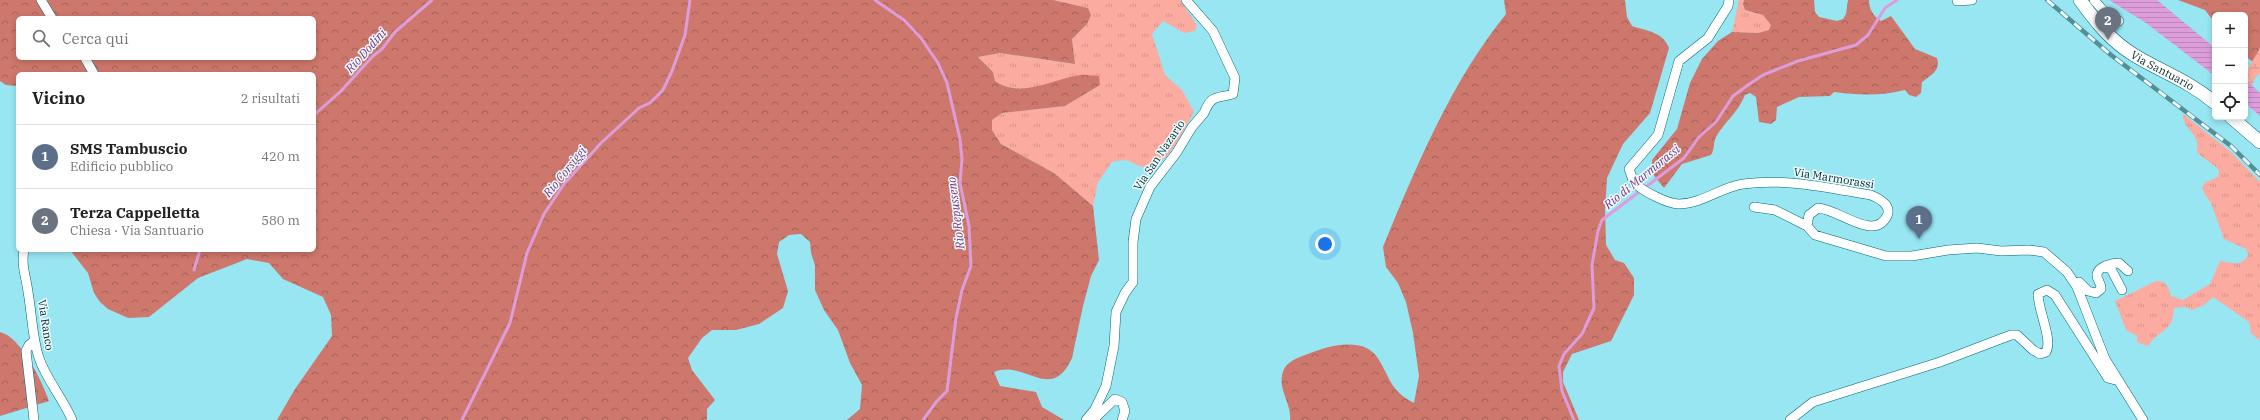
<!DOCTYPE html>
<html lang="it">
<head>
<meta charset="utf-8">
<style>
  :root { --surface:#fff; --page:#f2f2f2; --text:#222; --muted:#767676; --line:#e0e0e0; --accent:#c3352e }
  body { margin:0; font-family:"IBM Plex Serif",serif; background:var(--page); color:var(--text) }
  .controls { position:absolute; right:12px; top:12px; display:grid; overflow:hidden; border-radius:6px; box-shadow:0 2px 6px #0003 }
  .controls button { width:36px; height:36px; display:grid; place-items:center; padding:0; border:0; border-bottom:1px solid var(--line); background:var(--surface); color:var(--text); font:20px sans-serif }
  .you { position:absolute; left:1325px; top:244px; width:14px; height:14px; margin:-10px; border:3px solid #fff; border-radius:50%; background:#1a73e8; box-shadow:0 0 0 6px #1a73e833 }
  .badge { display:grid; place-items:center; width:26px; height:26px; border-radius:50%; background:var(--accent); color:#fff; font-size:13px; font-weight:700 }
  .pin { position:absolute; translate:-50% -33px; filter:drop-shadow(0 1px 2px #0008) }
  .pin::after { content:''; position:absolute; top:21px; width:14px; height:12px; background:inherit; clip-path:polygon(0 0,100% 0,50% 100%) }
  .list { margin:0; padding:0; list-style:none }
  h2 { display:flex; justify-content:space-between; align-items:center; height:52px; margin:0; padding:0 16px; font-size:17px }
  h2 small { font-size:13px; font-weight:400; color:var(--muted) }
  .list li { display:grid; grid-template-columns:26px 1fr auto; gap:12px; align-items:center; box-sizing:border-box; height:64px; padding:0 16px; border-top:1px solid var(--line) }
  .list b { display:block; font-size:15px; white-space:nowrap }
  .list p { margin:0; font-size:13px; white-space:nowrap; color:var(--muted) }
  .list em { font-size:13px; font-style:normal; color:var(--muted) }
  .icon { flex:none; width:22px; height:22px; fill:none; stroke:currentColor; stroke-width:2; stroke-linecap:round; stroke-linejoin:round }
  .map { position:relative; flex:none; width:2260px; height:420px; overflow:hidden }
  .search { position:absolute; background:var(--surface); box-shadow:0 2px 6px #0003; left:16px; top:16px; width:300px; height:44px; display:flex; align-items:center; gap:10px; box-sizing:border-box; padding:0 14px; border-radius:6px; color:var(--muted); font-size:15px }
  .panel { position:absolute; background:var(--surface); box-shadow:0 2px 6px #0003; left:16px; top:72px; width:300px; height:180px; border-radius:6px }
  .map>svg:first-child { display:block }
</style>
</head>
<body>
<div class="map">
<svg width="2260" height="420" viewBox="0 0 2260 420">
  <defs>
    <pattern id="grass-tufts" width="24" height="20" patternUnits="userSpaceOnUse"><rect width="24" height="20" fill="#fcaba0"/><path d="M3 7l-1-3M5 7V3M7 7l1-3M15 17l-1-3M17 17v-4M19 17l1-3" fill="none" stroke="#d6938a"/></pattern>
    <pattern id="forest-crowns" width="20" height="18" patternUnits="userSpaceOnUse"><rect width="20" height="18" fill="#ce776c"/><path d="M2 6a3 3 0 1 1 6 0M12 15a3 3 0 1 1 6 0" fill="none" stroke="#a56259"/></pattern>
    <pattern id="wetland-marsh" width="20" height="14" patternUnits="userSpaceOnUse"><rect width="20" height="14" fill="#fcaba0"/><path d="M1 5h8M5 5V1M11 12h8M15 12V8" fill="none" stroke="#d6938a"/></pattern>
    <pattern id="water-rules" width="6" height="5" patternUnits="userSpaceOnUse"><rect width="6" height="5" fill="#dd9ddb"/><path d="M0 2.5h6" fill="none" stroke="#bc87bc"/></pattern>
  </defs>
  <rect width="100%" height="100%" fill="#97e6f2"/>
  <path fill="url(#grass-tufts)" d="M 1053,0 L 1180,0 L 1197,25 L 1195,31 L 1184,33 L 1163,21 L 1152,34 L 1165,75 L 1182,90 L 1194,112 C 1184,128 1168,167 1147,167 C 1132,167 1133,156 1112,162 L 1098,182 L 1093,206 L 1054,173 L 1001,144 L 992,130 L 992,120 L 1002,113 L 1065,106 L 1100,85 L 1081,75 C 1056,81 1018,98 995,81 L 993,72 L 978,57 L 999,53 L 1075,64 L 1072,39 L 1087,24 L 1091,15 L 1088,8 Z
    M 1739,0 L 1744,0 L 1743,4 L 1745,10 L 1763,15 L 1771,25 L 1769,31 L 1758,33 L 1732,32 Z
    M 2183,114 L 2231,152 L 2260,182 L 2260,341 L 2251,333 L 2249,322 L 2213,297 L 2204,305 L 2192,310 L 2186,307 L 2174,308 C 2173,333 2161,327 2148,346 L 2137,342 L 2137,336 L 2126,330 L 2115,301 L 2156,281 C 2167,281 2168,287 2171,296 L 2183,300 L 2210,284 L 2220,261 C 2232,263 2242,267 2248,255 L 2246,249 L 2224,239 L 2211,203 L 2204,193 L 2202,187 L 2206,182 L 2218,177 L 2219,171 C 2214,163 2204,160 2197,152 C 2197,148 2198,142 2196,139 C 2192,129 2182,126 2183,114 Z"/>
  <path fill="url(#forest-crowns)" fill-rule="evenodd" d="M 0,0 L 1053,0 L 1088,8 L 1091,15 L 1087,24 L 1072,39 L 1075,64 L 1000,53 L 978,57 L 993,72 L 995,81 C 1020,99 1053,79 1080,75 C 1086,74 1093,76 1099,76 L 1100,85 L 1065,106 L 1002,113 L 992,120 L 992,130 L 1001,144 L 1054,173 L 1093,206 L 1099,260 L 1091,276 L 1083,306 L 1072,358 C 1051,404 1026,359 994,372 L 1000,386 L 1036,392 L 1042,407 L 1064,420 L 847,420 L 860,409 L 862,385 L 850,363 L 838,330 L 824,310 L 815,290 L 815,265 L 811,253 L 810,242 L 801,234 L 789,235 L 779,242 L 777,254 L 788,291 L 783,308 L 759,324 L 736,330 L 712,330 L 702,338 L 688,358 L 692,370 L 715,400 L 707,409 L 707,420 L 277,420 L 295,389 L 332,336 L 331,315 L 323,297 L 283,279 L 269,263 L 247,259 L 198,278 L 149,317 L 128,318 L 108,309 L 100,302 L 94,293 L 88,273 L 70,250 L 314,250 L 314,74 L 18,74 L 18,86 L 6,85 L 0,81 ZM 18,18 L 314,18 L 314,58 L 18,58 Z
    M 1504,0 L 1625,0 L 1627,17 L 1632,26 C 1647,31 1663,32 1669,48 L 1650,113 L 1623,144 L 1607,178 L 1605,210 L 1606,245 L 1615,260 L 1624,263 L 1634,278 L 1634,295 L 1611,341 L 1572,354 L 1563,372 L 1563,382 L 1579,420 L 1290,420 C 1292,405 1279,391 1282,376 C 1284,362 1297,358 1308,354 C 1327,346 1363,336 1377,357 C 1391,378 1389,390 1414,403 L 1419,376 L 1413,333 L 1406,302 L 1398,283 L 1386,267 L 1383,247 C 1416,167 1451,82 1506,14 Z
    M 1744,0 L 1814,0 L 1815,12 L 1819,17 L 1837,21 L 1843,19 L 1846,14 L 1848,0 L 1869,0 C 1869,9 1873,16 1881,21 L 1891,16 L 1915,49 L 1937,58 C 1941,70 1931,75 1922,82 L 1921,93 L 1916,97 L 1909,95 L 1905,90 C 1881,96 1858,95 1834,92 L 1830,96 L 1799,97 L 1777,107 L 1776,120 L 1771,124 L 1759,122 L 1756,97 L 1750,93 L 1745,95 C 1738,113 1724,122 1716,137 C 1713,143 1715,149 1711,155 L 1682,164 L 1664,188 L 1652,173 L 1652,160 L 1677,129 L 1690,83 L 1702,59 L 1718,41 L 1732,32 L 1758,33 L 1769,30 L 1771,25 L 1763,15 L 1745,10 L 1743,4 Z
    M 2178,0 L 2260,0 L 2260,67 L 2245,56 L 2245,15 L 2215,15 L 2215,23 L 2205,10 Z
    M 0,332 C 21,337 42,381 49,401 L 0,416 Z"/>
  <path fill="url(#wetland-marsh)" d="M 2260,48 L 2260,73 L 2255,78 L 2250,90 L 2245,88 L 2245,74 Z"/>
  <path fill="url(#water-rules)" d="M 2109,0 L 2157,0 L 2215,48 L 2215,76 L 2146,23 Z
    M 2245,79 L 2260,93 L 2260,116 L 2245,103 Z"/>
  <g fill="none" stroke-linecap="round" stroke-linejoin="round">
    <path stroke="#dd9ddb" stroke-width="3" d="M 875,0 L 904,20 L 921,38 L 938,63 L 947,83 L 960,139 L 962,159 L 960,183 L 969,226 L 971,266 L 962,290 L 956,318 L 947,391 L 937,401 L 923,420
      M 314,115 L 341,91 L 373,56 L 382,49 L 395,32 L 432,0
      M 194,270 L 200,250
      M 462,420 L 510,323 L 527,253 L 544,214 L 564,184 L 601,143 L 639,108 L 650,103 L 663,90 L 672,71 L 685,35 L 690,0
      M 1574,420 L 1562,391 L 1559,366 L 1564,354 L 1582,334 L 1594,308 L 1592,265 L 1598,231 L 1602,220 L 1684,158 L 1699,137 L 1716,122 L 1733,96 L 1748,85 L 1763,75 L 1798,61 L 1856,45 L 1868,35 L 1885,8 L 1897,0"/>
    <defs>
      <path id="minor" d="M 41,0 L 52,18
        M 1729,0 L 1728,6 L 1708,38 L 1679,61 L 1658,135 L 1629,169 C 1631,173 1632,180 1635,183 C 1642,191 1668,204 1679,204 C 1702,204 1721,187 1743,184 C 1786,178 1828,188 1871,195 C 1877,198 1881,199 1886,205 C 1888,208 1889,212 1887,216 C 1874,242 1839,209 1818,208 L 1809,215 L 1807,226 L 1815,235 L 1886,256 L 1912,256 L 1948,250 L 1977,248 L 2001,251 L 2029,250 L 2044,252 L 2067,272 L 2077,287 L 2105,359 L 2143,420
        M 2094,0 L 2108,16 L 2119,21
        M 1957,1 L 1972,0
        M 85,58 L 94,74
        M 1754,207 L 1775,210 L 1807,226
        M 24,250 C 21,266 26,276 28,292 C 32,314 32,337 39,358 C 47,381 63,398 72,420
        M 2105,267 L 2111,269 L 2122,290
        M 2075,283 L 2079,282 L 2088,291 L 2096,293 L 2101,289 C 2102,284 2096,279 2097,274 C 2099,266 2113,263 2119,263 L 2128,271
        M 34,420 L 26,351 L 29,345 L 34,341
        M 1086,420 L 1095,409 L 1106,386 L 1114,346 L 1116,312 L 1125,293 L 1133,282 L 1133,242 L 1136,219 L 1150,187 L 1177,152 L 1192,127 L 1204,113 C 1212,94 1216,99 1233,94 L 1235,78 L 1213,31 L 1186,0
        M 1093,420 L 1115,399 L 1122,402 L 1125,411 L 1122,420
        M 1790,420 L 1813,402 L 1940,362 L 2011,335 L 2017,335 L 2033,350 L 2040,354 L 2046,352 C 2053,340 2038,310 2038,294 L 2047,290 L 2055,295 L 2108,378 L 2119,381"/>
      <g id="secondary">
        <path id="s1" d="M 2080,0 C 2095,21 2111,41 2134,55 C 2162,72 2189,81 2215,103"/>
        <path d="M 2231,117 L 2260,142"/>
      </g>
    </defs>
    <use href="#minor" stroke="#036671" stroke-width="10"/>
    <use href="#secondary" stroke="#036671" stroke-width="14"/>
    <use href="#minor" stroke="#fff" stroke-width="9"/>
    <use href="#secondary" stroke="#fff" stroke-width="13"/>
    <defs>
      <path id="rail" d="M 2047,0 L 2111,55 L 2231,146 L 2260,175"/>
    </defs>
    <use href="#rail" stroke="#548f98" stroke-width="4.5"/>
    <use href="#rail" stroke="#ecfbfd" stroke-width="3" stroke-dasharray="9" stroke-linecap="butt"/>
  </g>
  <g text-anchor="middle" stroke-width="3" stroke-linejoin="round" paint-order="stroke">
    <g font-size="11" fill="#04272b" stroke="#ecfbfd">
      <text dy="4" stroke="none"><textPath href="#s1" startOffset="110">Via Santuario</textPath></text>
      <text transform="translate(1159 155) rotate(-56)" y="4">Via San Nazario</text>
      <text transform="translate(1834 178) rotate(9)" y="4">Via Marmorassi</text>
      <text transform="translate(46 325) rotate(81)" y="4">Via Ranco</text>
    </g>
    <g font-size="12" font-style="italic" fill="#7c317c" stroke="#ecfbfd">
      <text transform="translate(366 51) rotate(-48)" y="4">Rio Dodini</text>
      <text transform="translate(565 172) rotate(-51)" y="4">Rio Corsiggi</text>
      <text transform="translate(1642 177) rotate(-39)" y="4">Rio di Marmorassi</text>
      <text transform="translate(956 213) rotate(-97)" y="4">Rio Repusseno</text>
    </g>
  </g>
</svg>
<div class="controls">
<button>+</button>
<button>−</button>
<button><svg class="icon" aria-label="locate" viewBox="0 0 24 24"><circle cx="12" cy="12" r="6"/><path d="M12 2v4M12 18v4M2 12h4M18 12h4"/></svg></button>
</div>
<div class="you"></div>
<div class="pin badge" style="left:1919px;top:239px;background:#5c6f8a">1</div>
<div class="pin badge" style="left:2108px;top:40px;background:#6b7280">2</div>
<div class="search"><svg class="icon" aria-label="search" viewBox="0 0 24 24"><circle cx="10" cy="10" r="6"/><path d="M15 15l6 6"/></svg>Cerca qui</div>
<section class="panel">
<h2>Vicino<small>2 risultati</small></h2>
<ul class="list">
<li><span class="badge" style="background:#5c6f8a">1</span><div><b>SMS Tambuscio</b><p>Edificio pubblico</p></div><em>420 m</em></li>
<li><span class="badge" style="background:#6b7280">2</span><div><b>Terza Cappelletta</b><p>Chiesa · Via Santuario</p></div><em>580 m</em></li>
</ul>
</section>
</div>
</body>
</html>
